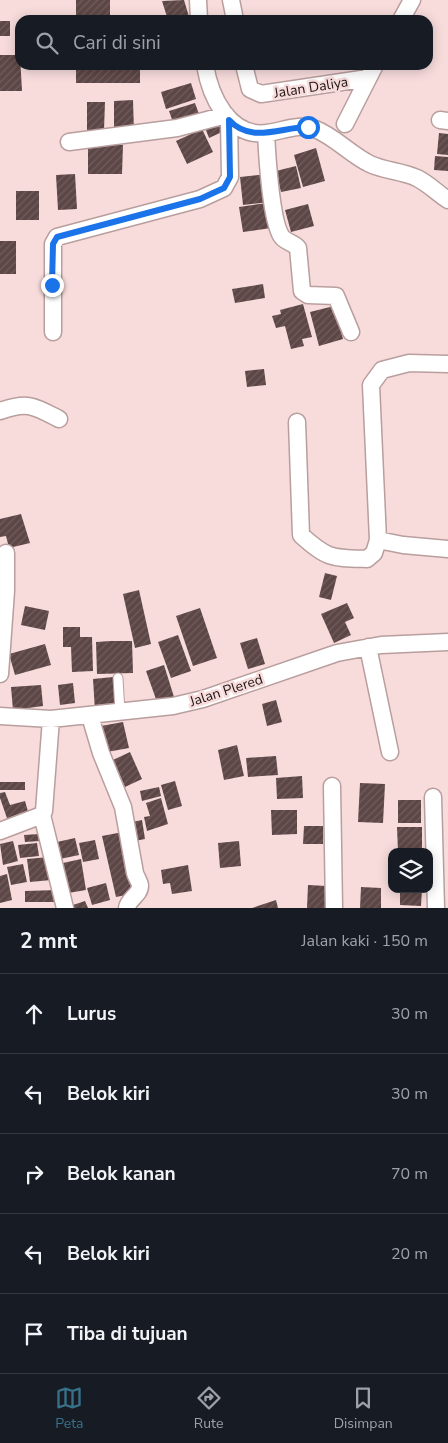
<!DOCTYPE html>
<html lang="id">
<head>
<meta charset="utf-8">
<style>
  :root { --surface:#171b24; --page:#242831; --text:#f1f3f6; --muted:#9ea1a6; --line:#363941; --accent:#37728a }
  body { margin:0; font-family:"Nunito Sans",sans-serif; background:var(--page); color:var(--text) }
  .controls { position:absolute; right:15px; bottom:15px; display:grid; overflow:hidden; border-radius:10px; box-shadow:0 2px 12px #0003 }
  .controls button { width:45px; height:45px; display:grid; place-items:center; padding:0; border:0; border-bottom:1px solid var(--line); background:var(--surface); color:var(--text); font:25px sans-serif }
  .stop { position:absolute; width:15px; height:15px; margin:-11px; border:4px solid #1a73e8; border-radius:50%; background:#fff }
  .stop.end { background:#1a73e8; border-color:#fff; box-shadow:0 1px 5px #0008 }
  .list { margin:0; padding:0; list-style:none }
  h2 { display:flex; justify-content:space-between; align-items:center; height:65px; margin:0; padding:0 20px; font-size:21px }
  h2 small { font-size:16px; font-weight:400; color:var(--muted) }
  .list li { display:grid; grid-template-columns:32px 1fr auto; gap:15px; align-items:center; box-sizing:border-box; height:80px; padding:0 20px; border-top:1px solid var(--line) }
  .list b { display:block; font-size:19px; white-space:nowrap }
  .list em { font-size:16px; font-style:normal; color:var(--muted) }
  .icon { flex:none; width:28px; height:28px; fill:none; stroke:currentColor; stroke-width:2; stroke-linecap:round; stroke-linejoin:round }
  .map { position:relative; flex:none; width:448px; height:908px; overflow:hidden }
  .search { position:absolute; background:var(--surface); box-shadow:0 2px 12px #0003; left:15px; right:15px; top:15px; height:55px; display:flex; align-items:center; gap:12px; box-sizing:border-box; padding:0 18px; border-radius:15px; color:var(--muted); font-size:19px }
  .sheet { height:465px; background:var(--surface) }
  nav { display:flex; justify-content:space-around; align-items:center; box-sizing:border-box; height:70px; border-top:1px solid var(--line); background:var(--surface); font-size:14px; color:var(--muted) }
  nav a { display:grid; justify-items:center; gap:2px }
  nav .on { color:var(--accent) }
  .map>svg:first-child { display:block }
</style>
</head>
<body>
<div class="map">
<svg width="448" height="908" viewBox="0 0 448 908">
  <defs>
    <pattern id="building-hatch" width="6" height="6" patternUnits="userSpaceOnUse" patternTransform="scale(1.25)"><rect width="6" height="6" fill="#5d4646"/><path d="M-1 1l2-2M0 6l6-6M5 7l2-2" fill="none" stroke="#705d5d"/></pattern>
  </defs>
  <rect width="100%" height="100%" fill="#f8dcdc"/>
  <path fill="url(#building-hatch)" d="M 76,0 L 110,0 L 110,20 L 76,20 Z
    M 184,0 L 190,20 L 168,20 L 162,1 Z
    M 0,21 L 10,21 L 10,36 L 0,36 Z
    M 0,55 L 20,55 L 22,91 L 0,91 Z
    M 76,65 L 140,65 L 140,83 L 76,83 Z
    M 191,83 L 196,99 L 166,109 L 161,92 Z
    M 133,100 L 134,132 L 114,132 L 114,101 Z
    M 87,102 L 105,102 L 104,130 L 87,130 Z
    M 195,103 L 200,117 L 174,125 L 169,111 Z
    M 217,120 L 222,132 L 209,138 L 204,125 Z
    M 202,129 L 213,152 L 187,164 L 176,141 Z
    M 439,133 L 448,134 L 448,155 L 437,154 Z
    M 88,144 L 123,145 L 122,174 L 88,174 Z
    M 316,148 L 325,181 L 303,187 L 294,155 Z
    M 435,156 L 448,157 L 448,171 L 434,170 Z
    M 296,166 L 301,188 L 281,192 L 276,171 Z
    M 75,174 L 77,209 L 58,210 L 56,175 Z
    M 267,174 L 270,202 L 243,205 L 240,177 Z
    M 16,191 L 39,191 L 39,220 L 16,220 Z
    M 267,203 L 271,228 L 243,232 L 239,207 Z
    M 308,204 L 314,226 L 291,232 L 285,210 Z
    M 0,241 L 16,241 L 16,274 L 0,274 Z
    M 263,284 L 265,298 L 235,303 L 232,289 Z
    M 303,304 L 312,337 L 302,339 L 304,346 L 291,349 L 285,326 L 276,328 L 272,316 L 281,314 L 280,310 Z
    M 334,306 L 343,339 L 319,346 L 310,312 Z
    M 264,369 L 266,385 L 247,387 L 245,371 Z
    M 21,514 L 30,543 L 9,548 L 6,536 L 0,537 L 0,519 Z
    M 325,573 L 337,576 L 331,600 L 319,597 Z
    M 139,590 L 151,644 L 135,648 L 123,594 Z
    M 347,603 L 354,618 L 345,622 L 351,635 L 334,643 L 321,614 Z
    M 25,606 L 49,611 L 45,630 L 21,625 Z
    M 200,608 L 217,658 L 193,666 L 176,616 Z
    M 63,627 L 80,627 L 80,637 L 92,637 L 93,671 L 72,672 L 71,647 L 63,647 Z
    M 178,635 L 191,671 L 171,678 L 158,642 Z
    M 257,638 L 265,664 L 248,669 L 240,643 Z
    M 111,641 L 132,641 L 133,673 L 97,674 L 96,642 Z
    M 45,644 L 51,665 L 15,675 L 9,654 Z
    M 164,665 L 174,697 L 157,702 L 146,671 Z
    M 113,677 L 116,709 L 95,711 L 93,679 Z
    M 73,683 L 75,703 L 60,705 L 58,685 Z
    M 41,685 L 43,706 L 13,710 L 11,687 Z
    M 276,700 L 282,722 L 267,726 L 262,704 Z
    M 123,722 L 129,748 L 107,752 L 101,726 Z
    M 237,745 L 244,776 L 224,780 L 218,750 Z
    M 130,752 L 142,779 L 125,787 L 113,760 Z
    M 276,756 L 278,775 L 248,777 L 246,758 Z
    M 302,776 L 303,798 L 277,799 L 276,778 Z
    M 175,781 L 182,806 L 168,810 L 161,785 Z
    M 0,782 L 25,782 L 25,790 L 0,790 Z
    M 360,783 L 385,784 L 383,823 L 358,822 Z
    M 159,787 L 161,796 L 142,801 L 140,791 Z
    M 5,792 L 10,805 L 25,801 L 29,815 L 8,821 L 0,798 L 0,793 Z
    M 161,798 L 168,824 L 147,831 L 144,817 L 150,816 L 146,803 Z
    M 398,800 L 421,800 L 421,823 L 398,823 Z
    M 271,810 L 297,810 L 297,834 L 272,835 Z
    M 142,820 L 145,839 L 135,841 L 132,822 Z
    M 304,826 L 323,826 L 323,844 L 303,844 Z
    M 397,827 L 422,827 L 422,852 L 398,852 Z
    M 123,832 L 136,893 L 116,897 L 102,836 Z
    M 39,834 L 40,841 L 25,842 L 24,835 Z
    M 75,838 L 79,855 L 60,859 L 57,842 Z
    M 95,840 L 99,859 L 83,862 L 79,843 Z
    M 13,841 L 18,861 L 3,865 L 0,844 Z
    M 239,841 L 241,866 L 220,868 L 218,843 Z
    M 37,843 L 39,856 L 20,858 L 18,845 Z
    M 49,857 L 51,880 L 30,882 L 27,859 Z
    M 81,859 L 86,890 L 68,893 L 63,863 Z
    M 23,864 L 27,882 L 11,885 L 7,867 Z
    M 188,865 L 192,891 L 172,894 L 170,883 L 163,884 L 161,870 Z
    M 7,874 L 12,900 L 0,903 L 0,876 Z
    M 106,883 L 110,900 L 92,905 L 87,888 Z
    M 308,885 L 327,886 L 326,908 L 307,908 Z
    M 361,887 L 381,888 L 381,908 L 360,908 Z
    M 400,889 L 422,889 L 421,906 L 400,905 Z
    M 58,890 L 58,902 L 25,902 L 25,891 Z
    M 276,900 L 278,908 L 252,908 Z
    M 85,901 L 88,908 L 70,908 L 70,906 Z"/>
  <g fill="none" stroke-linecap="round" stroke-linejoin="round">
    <defs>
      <path id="service" d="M 118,678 L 120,712"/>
      <path id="minor" d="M 198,0 L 199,20
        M 231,0 L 235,20
        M 401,20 L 412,0
        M 205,65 C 210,96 229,138 267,133 C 283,131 299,123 315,129 C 334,136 351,155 370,164 C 385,171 402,171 417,178 C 429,184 437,193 448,200
        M 244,65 L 250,89 L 261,94 L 368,78
        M 440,120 L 448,121
        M 345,124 L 375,65
        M 266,133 C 267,153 271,223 282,237 C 286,242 294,243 298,248 L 302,291 L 308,295 L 336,296 L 351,332
        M 69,142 L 177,128 L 226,115
        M 53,332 L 53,244 L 57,237 L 200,199 L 224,188 L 230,177 L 229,120
        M 0,411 C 28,401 34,406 59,419
        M 297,422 L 301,535 C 327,559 332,558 367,559 L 374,553 L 378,540 L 403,545 L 448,549
        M 378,540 L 371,385 L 382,370 L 409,363 L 448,364
        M 368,647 L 390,752
        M 0,674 L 6,591 L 6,553
        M 0,716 L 51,719 L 173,706 L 203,699 L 337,653 L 381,645 L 448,642
        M 90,716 L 101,753 L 123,807 L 135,873 C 136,877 140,882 140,886 C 140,895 128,899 127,908
        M 332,786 L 334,908
        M 433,797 L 436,908
        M 42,815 L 65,908
        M 0,831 L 42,815 L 44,811 L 51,719"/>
    </defs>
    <use href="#service" stroke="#b99e9e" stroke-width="11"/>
    <use href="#minor" stroke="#b99e9e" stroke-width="19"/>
    <use href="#service" stroke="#fff" stroke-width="9"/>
    <use href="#minor" stroke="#fff" stroke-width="16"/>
  </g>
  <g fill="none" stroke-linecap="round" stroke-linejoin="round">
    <path stroke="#1a73e8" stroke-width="6" d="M 52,285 L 53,244 L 57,237 L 200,199 L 224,188 L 230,177 L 229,120 C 251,144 281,127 308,127"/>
  </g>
  <g text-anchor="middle" stroke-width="5" stroke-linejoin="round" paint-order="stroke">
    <g font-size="14" fill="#1e1414" stroke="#f8dcdc">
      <text transform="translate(311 87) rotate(-9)" y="5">Jalan Daliya</text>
      <text transform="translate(226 690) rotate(-18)" y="5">Jalan Plered</text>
    </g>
  </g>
</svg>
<div class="controls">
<button><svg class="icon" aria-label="layers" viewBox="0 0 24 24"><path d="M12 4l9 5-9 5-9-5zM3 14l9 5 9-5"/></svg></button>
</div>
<div class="stop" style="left:308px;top:127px"></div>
<div class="stop end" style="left:52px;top:285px"></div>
<div class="search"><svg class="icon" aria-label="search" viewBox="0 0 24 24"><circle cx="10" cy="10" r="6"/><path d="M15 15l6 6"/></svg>Cari di sini</div>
</div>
<section class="sheet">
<h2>2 mnt<small>Jalan kaki · 150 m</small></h2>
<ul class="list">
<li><svg class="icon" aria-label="ahead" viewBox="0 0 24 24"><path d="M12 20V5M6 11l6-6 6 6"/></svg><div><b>Lurus</b></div><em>30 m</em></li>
<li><svg class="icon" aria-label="left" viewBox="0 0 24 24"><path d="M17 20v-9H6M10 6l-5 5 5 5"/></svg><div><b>Belok kiri</b></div><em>30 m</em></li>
<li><svg class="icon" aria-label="right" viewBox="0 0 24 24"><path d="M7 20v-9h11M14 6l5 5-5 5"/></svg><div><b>Belok kanan</b></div><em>70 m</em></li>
<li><svg class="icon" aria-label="left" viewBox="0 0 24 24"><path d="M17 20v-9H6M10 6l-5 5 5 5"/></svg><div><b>Belok kiri</b></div><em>20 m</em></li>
<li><svg class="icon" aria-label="arrive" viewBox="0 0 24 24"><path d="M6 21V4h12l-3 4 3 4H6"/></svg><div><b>Tiba di tujuan</b></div></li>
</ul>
</section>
<nav>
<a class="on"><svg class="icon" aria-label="map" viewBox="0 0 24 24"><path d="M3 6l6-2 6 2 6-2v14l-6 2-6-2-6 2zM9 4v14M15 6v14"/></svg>Peta</a>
<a><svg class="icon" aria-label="directions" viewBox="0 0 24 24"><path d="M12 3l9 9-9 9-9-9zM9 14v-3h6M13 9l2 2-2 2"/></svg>Rute</a>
<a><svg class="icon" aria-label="saved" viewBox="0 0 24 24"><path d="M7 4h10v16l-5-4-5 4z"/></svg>Disimpan</a>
</nav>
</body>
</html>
